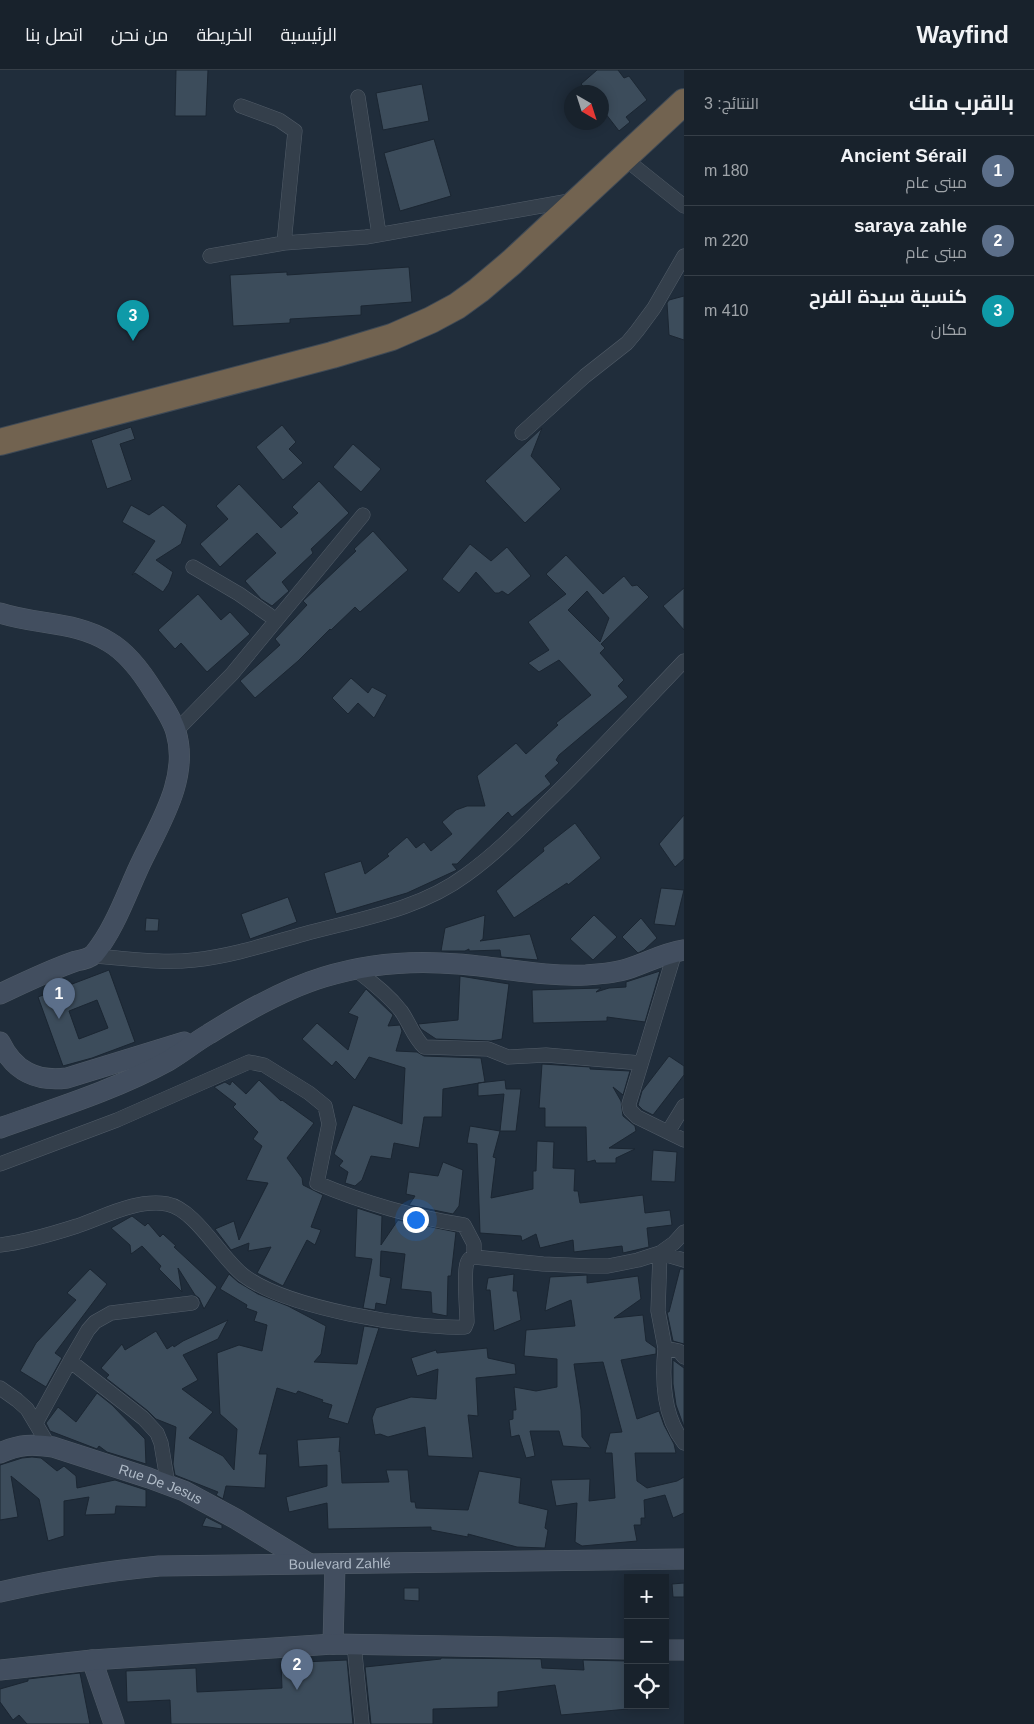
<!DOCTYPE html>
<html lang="ar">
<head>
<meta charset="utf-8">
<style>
  :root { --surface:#18222c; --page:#252f38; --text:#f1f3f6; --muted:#9fa4a9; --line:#363f48; --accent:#0b8043 }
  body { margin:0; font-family:Helvetica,Cairo,sans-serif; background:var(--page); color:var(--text); direction:rtl }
  .controls { position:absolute; right:15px; bottom:15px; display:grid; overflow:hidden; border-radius:0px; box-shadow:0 2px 12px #0003 }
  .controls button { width:45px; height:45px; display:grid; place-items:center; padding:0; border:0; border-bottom:1px solid var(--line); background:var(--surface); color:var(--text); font:25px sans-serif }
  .compass { position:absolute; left:564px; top:15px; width:45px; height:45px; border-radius:50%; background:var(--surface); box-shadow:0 2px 12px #0003; rotate:141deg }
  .you { position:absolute; left:415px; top:1149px; width:18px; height:18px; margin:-12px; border:4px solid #fff; border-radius:50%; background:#1a73e8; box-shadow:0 0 0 8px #1a73e833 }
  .badge { display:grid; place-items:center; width:32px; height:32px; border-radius:50%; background:var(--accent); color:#fff; font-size:16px; font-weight:700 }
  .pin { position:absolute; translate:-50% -41px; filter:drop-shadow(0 1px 2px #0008) }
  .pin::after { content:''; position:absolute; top:26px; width:18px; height:15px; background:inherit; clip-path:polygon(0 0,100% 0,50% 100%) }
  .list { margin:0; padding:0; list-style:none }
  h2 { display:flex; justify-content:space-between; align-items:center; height:65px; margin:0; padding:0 20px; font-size:21px }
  h2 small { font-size:16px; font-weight:400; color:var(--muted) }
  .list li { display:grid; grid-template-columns:32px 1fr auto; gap:15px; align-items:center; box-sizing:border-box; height:70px; padding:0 20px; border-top:1px solid var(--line) }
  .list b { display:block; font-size:19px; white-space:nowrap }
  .list p { margin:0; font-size:16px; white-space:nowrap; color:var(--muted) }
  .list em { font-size:16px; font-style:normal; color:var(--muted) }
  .icon { flex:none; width:28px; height:28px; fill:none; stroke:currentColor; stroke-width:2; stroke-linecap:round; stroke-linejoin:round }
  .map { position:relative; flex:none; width:684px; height:1654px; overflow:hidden; direction:ltr }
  header { display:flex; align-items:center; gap:30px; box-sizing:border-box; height:70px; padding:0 25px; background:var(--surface); border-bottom:1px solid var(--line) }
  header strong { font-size:24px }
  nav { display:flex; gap:28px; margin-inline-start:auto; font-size:18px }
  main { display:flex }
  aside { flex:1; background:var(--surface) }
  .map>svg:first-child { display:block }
</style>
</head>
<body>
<header>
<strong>Wayfind</strong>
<nav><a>الرئيسية</a><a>الخريطة</a><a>من نحن</a><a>اتصل بنا</a></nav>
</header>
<main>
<aside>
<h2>بالقرب منك<small>النتائج: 3</small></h2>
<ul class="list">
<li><span class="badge" style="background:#5c6f8a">1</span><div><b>Ancient Sérail</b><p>مبنى عام</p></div><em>180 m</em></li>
<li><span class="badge" style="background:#5c6f8a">2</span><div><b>saraya zahle</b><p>مبنى عام</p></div><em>220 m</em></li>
<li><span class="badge" style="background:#0f9aa8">3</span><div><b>كنسية سيدة الفرح</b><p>مكان</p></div><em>410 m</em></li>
</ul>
</aside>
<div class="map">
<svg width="684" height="1654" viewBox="0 0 684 1654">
  <rect width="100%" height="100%" fill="#202d3b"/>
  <path fill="#3c4c5b" stroke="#1b2632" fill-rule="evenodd" d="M 176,0 L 208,0 L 206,46 L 175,46 Z
    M 597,0 L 618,0 L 624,8 L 629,6 L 647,30 L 626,47 L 630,52 L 619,61 L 602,39 L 602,22 L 589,22 L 581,14 Z
    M 422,14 L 429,51 L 383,60 L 376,23 Z
    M 434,69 L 451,126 L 400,141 L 384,83 Z
    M 409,197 L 412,232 L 361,236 L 361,245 L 290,249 L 290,253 L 233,256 L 230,205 L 287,202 L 287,205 Z
    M 684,226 L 684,270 L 669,265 L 667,233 L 669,230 Z
    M 282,355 L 296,372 L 289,379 L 303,393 L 283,410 L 256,377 Z
    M 131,357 L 135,369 L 120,374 L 132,410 L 107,419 L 91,370 Z
    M 542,358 L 531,386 L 561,419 L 525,453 L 485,411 Z
    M 353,374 L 381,399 L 361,422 L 333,397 Z
    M 319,411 L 349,443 L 311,479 L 313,483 L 282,512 L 289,521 L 272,536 L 261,529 L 245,511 L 276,483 L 257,463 L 220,497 L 200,474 L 228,449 L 216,436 L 239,414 L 281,458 L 298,443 L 292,437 Z
    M 131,435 L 149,445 L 163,435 L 187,455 L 181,474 L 156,490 L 173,502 L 169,513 L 163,522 L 135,503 L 132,505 L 155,471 L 122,452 Z
    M 373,461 L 408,500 L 360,542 L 355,537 L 331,560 L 330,559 L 298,591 L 255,628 L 240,611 L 280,575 L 275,569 L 307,535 L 303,531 L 356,481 L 354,479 Z
    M 470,474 L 491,491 L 507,477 L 531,506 L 508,525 L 502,521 L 499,523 L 495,523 L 476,502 L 459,523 L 442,509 Z
    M 566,485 L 603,524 L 624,506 L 632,516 L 637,515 L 649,527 L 601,574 L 605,578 L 600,583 L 624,610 L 618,616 L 628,627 L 559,685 L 556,690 L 559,693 L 545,706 L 551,714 L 512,747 L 508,742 L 457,794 L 452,794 L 457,800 L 407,823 L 336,844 L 324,803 L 361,791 L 365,804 L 389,786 L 387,784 L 407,767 L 416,778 L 424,772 L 431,781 L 452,764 L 442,752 L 456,740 L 467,736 L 485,736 L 477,706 L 516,673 L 526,684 L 558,655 L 556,653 L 591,625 L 559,590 L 539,602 L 528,593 L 549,580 L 528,552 L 566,524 L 546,504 ZM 587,521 L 609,548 L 600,572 L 568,540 Z
    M 684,518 L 684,560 L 663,536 Z
    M 198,524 L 221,550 L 230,542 L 250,564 L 207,602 L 181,573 L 175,579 L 158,560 Z
    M 351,608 L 368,623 L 372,617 L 387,625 L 374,648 L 358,633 L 348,644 L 332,628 Z
    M 684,745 L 684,789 L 675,797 L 659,774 Z
    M 575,753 L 601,788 L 568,815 L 567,813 L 514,848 L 496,821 L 544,781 L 543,778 Z
    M 661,818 L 684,820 L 675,856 L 654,854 Z
    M 288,827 L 297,852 L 250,869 L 241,844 Z
    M 485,845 L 483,869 L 480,871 L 530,864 L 538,890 L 501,887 L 500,880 L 469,881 L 469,879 L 465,881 L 441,881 L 445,858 Z
    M 594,845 L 617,867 L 593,890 L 570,869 Z
    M 146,848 L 159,849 L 158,861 L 145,861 Z
    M 641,848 L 657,868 L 644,880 L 638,883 L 622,867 Z
    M 109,900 L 135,972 L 92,988 L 63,996 L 38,927 ZM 97,930 L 108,958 L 79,969 L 69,941 Z
    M 660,901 L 645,952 L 607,947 L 607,951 L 533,953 L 532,920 L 601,918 L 596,922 L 609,918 L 626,917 L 626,912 Z
    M 460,906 L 509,914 L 502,969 L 491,971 L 436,969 L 421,959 L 418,954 L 458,950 Z
    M 366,919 L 393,945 L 388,956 L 400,955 L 402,961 L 396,981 L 417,982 L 424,986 L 481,988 L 485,1012 L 443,1019 L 442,1047 L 424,1047 L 419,1078 L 394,1073 L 391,1089 L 371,1086 L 362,1110 L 355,1116 L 345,1113 L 348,1102 L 339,1096 L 343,1091 L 334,1084 L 353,1035 L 402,1054 L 405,998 L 369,987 L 355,1010 L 336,991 L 332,996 L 302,969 L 317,953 L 348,980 L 358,947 L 348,943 Z
    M 669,986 L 684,996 L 684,1005 L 653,1045 L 643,1040 L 638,1035 L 642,1021 Z
    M 542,994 L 590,997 L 590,999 L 630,1001 L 623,1025 L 613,1017 L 621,1031 L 623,1046 L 635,1056 L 636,1061 L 609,1078 L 635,1079 L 616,1088 L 616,1093 L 596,1093 L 595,1090 L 587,1092 L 586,1057 L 545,1057 L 545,1038 L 539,1038 Z
    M 259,1010 L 281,1031 L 282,1030 L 314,1053 L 287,1088 L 302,1108 L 303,1115 L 323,1125 L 311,1157 L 321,1160 L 315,1175 L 307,1170 L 283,1216 L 257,1203 L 271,1177 L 248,1181 L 249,1173 L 231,1180 L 215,1159 L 234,1151 L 239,1170 L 268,1113 L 246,1110 L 262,1076 L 253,1069 L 258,1062 L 233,1037 L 236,1034 L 214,1017 L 225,1012 L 230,1015 L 232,1011 L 246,1024 Z
    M 505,1010 L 506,1019 L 521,1019 L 516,1061 L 500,1061 L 504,1024 L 478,1026 L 478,1013 Z
    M 470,1056 L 500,1061 L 493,1087 L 496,1088 L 491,1128 L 533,1119 L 533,1101 L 536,1101 L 537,1071 L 554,1072 L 553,1098 L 575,1099 L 574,1121 L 578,1121 L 580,1133 L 643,1125 L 645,1143 L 670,1140 L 672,1155 L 647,1158 L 649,1177 L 623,1183 L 622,1176 L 574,1182 L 573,1170 L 540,1178 L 536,1164 L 522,1171 L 521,1166 L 480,1163 L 477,1074 L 467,1073 Z
    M 653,1080 L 677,1082 L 675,1112 L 651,1111 Z
    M 443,1092 L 463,1100 L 459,1136 L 453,1144 L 409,1135 L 415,1126 L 406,1124 L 409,1102 L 438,1106 Z
    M 357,1138 L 382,1146 L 381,1175 L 398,1150 L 456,1162 L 451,1206 L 448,1206 L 447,1246 L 432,1243 L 431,1222 L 401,1219 L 405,1184 L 381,1181 L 380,1206 L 391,1208 L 386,1235 L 376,1233 L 375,1240 L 363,1238 L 372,1189 L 355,1187 Z
    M 132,1146 L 145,1156 L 148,1153 L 160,1167 L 163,1164 L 176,1176 L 174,1177 L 217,1217 L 204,1239 L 199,1228 L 195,1225 L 178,1198 L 182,1222 L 159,1199 L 161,1196 L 142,1176 L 131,1184 L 130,1175 L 111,1158 Z
    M 90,1199 L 107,1214 L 55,1283 L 62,1288 L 46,1317 L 20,1301 L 36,1273 L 76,1230 L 67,1223 Z
    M 680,1199 L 684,1199 L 684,1274 L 673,1271 L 667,1242 L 669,1242 Z
    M 229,1204 L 238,1212 L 258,1224 L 288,1236 L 326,1256 L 321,1284 L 314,1292 L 357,1294 L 364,1256 L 379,1258 L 348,1354 L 328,1348 L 332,1335 L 322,1332 L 323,1330 L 298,1321 L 296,1324 L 277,1318 L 259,1384 L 267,1384 L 265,1418 L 226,1416 L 223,1429 L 216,1425 L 218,1422 L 175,1405 L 173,1394 L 176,1357 L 156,1349 L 148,1341 L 106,1308 L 109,1305 L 101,1298 L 122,1274 L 125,1280 L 156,1261 L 167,1279 L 173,1275 L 174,1277 L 183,1271 L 228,1250 L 218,1269 L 183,1285 L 198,1310 L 182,1319 L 213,1342 L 189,1368 L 223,1386 L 234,1400 L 237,1359 L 220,1344 L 217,1283 L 239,1275 L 262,1281 L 267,1255 L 254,1251 L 257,1242 L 246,1238 L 247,1235 L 220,1219 Z
    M 514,1204 L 513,1221 L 517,1221 L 521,1250 L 494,1261 L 490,1220 L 486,1220 L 488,1208 Z
    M 587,1205 L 587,1213 L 638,1206 L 641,1229 L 614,1248 L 643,1245 L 646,1271 L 656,1278 L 656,1284 L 621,1290 L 637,1349 L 659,1341 L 664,1355 L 674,1374 L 676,1383 L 635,1383 L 637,1411 L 647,1418 L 677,1411 L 684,1407 L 684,1443 L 673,1448 L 665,1425 L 644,1430 L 645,1448 L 641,1448 L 641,1455 L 634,1455 L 637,1471 L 582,1476 L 575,1472 L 577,1433 L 556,1436 L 551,1410 L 590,1409 L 589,1431 L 615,1428 L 612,1383 L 605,1383 L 610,1363 L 622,1362 L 603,1292 L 574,1294 L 581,1340 L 582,1367 L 591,1378 L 563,1376 L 559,1361 L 530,1361 L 535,1386 L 526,1388 L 519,1365 L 511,1367 L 509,1350 L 513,1349 L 513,1340 L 516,1340 L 514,1317 L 536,1321 L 557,1317 L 557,1289 L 524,1286 L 526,1260 L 575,1256 L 571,1230 L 545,1241 L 550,1207 Z
    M 487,1278 L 488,1288 L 515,1294 L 516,1304 L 476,1308 L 478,1346 L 468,1345 L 473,1388 L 428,1386 L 425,1357 L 388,1367 L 380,1364 L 375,1365 L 372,1348 L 376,1338 L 411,1327 L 436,1329 L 438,1299 L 417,1306 L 411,1288 L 436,1280 L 437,1283 Z
    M 673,1290 L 684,1298 L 684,1357 L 676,1335 L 673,1314 Z
    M 97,1323 L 112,1335 L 145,1369 L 146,1394 L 107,1382 L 99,1376 L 97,1379 L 50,1361 L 46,1353 L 58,1337 L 76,1352 Z
    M 340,1367 L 339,1382 L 340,1381 L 342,1413 L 389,1412 L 386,1400 L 408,1400 L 411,1432 L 415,1432 L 416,1438 L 468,1440 L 479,1401 L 521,1408 L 519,1433 L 548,1440 L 545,1458 L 548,1460 L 545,1478 L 517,1477 L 468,1464 L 468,1467 L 431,1460 L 431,1457 L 328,1459 L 327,1433 L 289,1442 L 286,1427 L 327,1416 L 327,1395 L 299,1397 L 297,1370 Z
    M 32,1387 L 41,1388 L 57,1401 L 64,1396 L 76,1406 L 77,1418 L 115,1410 L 146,1420 L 146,1437 L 116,1436 L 115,1444 L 85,1445 L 89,1427 L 64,1431 L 64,1466 L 48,1471 L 39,1429 L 11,1406 L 18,1447 L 0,1450 L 0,1395 L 22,1388 Z
    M 206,1447 L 222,1455 L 222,1459 L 202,1456 Z
    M 684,1513 L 684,1527 L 673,1527 L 672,1514 Z
    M 404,1518 L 419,1518 L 419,1531 L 404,1530 Z
    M 441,1588 L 541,1589 L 542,1598 L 584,1600 L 583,1590 L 628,1591 L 628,1639 L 561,1645 L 555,1615 L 498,1622 L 498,1637 L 433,1639 L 433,1654 L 371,1654 L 365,1597 L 441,1589 Z
    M 347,1590 L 353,1654 L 171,1654 L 170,1630 L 127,1632 L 126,1601 L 196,1598 L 197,1622 L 282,1618 L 281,1593 Z
    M 80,1603 L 90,1654 L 27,1654 L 19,1645 L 13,1650 L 0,1632 L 0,1619 L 28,1611 L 28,1609 Z"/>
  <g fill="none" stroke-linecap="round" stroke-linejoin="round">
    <defs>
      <path id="street" d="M 358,27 L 379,164
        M 241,36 L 279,50 L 295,61 L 284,173 L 366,167 L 575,130
        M 624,88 L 684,136
        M 210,186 L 284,173
        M 522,363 L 585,306 L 627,273 L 637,261 L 654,238 L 684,186
        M 193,497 L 239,524 L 276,550
        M 176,661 L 232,604 L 363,445
        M 675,882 L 629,1034 L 630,1040 L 637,1047 L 684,1070
        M 92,886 C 126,888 160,894 194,890 C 232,886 268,874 304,864 C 359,849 419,840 466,805 C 494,785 518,761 542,737 C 591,690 637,640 684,591
        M 355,899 C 371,912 388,924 401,941 C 409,952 414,968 424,977 L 488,979 L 508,987 L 546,985 L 641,993
        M 668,1062 L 684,1036
        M 0,1094 L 117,1050 L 249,992 L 264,995 L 309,1023 L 325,1036 L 329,1054 L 317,1113 C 364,1133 413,1147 464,1155 L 474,1174 L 474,1187
        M 684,1162 L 674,1173 L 660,1183 L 658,1241 L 665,1278 L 679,1281 L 684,1287
        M 0,1175 C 26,1172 52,1164 77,1156 C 106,1146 136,1129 167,1134 C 195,1139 220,1187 243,1205 C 286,1238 411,1259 465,1257 L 467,1252 C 467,1240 463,1198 468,1191 C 470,1187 471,1188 474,1187 L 543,1194 L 591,1196 L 608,1196 L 638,1190 L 660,1183 L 684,1190
        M 665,1278 C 662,1310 663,1346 684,1373
        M 70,1291 L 143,1348 L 157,1363 L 161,1373 L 168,1415
        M 0,1318 L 17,1330 L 27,1339 L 49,1376
        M 36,1353 L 70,1291 L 88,1260 L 95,1252 L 111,1243 L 192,1233
        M 354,1574 L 362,1654"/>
      <g id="secondary">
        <path d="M 0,543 C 36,555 76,551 109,572 C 128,583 143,604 154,622 C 162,634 172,648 176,662 C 190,709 158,756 139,797 C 126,825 114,860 94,884 C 90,888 82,890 76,891 C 50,900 25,912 0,924"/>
        <path d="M 0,972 C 14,1001 36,1012 67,1008 L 184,972"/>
        <path d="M 0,1058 C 56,1038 115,1020 168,991 C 182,983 195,972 209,964 C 244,942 284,919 324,907 C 366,894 414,890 458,894 C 501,897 542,907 586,905 C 599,904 615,903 627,899 C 646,893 664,883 684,880"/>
        <path id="s1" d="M 0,1383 C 20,1374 32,1374 53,1377 L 149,1408 L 184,1421 L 236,1449 L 308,1493"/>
        <path id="s2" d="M 0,1522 C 53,1510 105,1501 159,1496 L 684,1489"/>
        <path d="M 333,1574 L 335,1494"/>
        <path d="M 665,1580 L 684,1580"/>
        <path d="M 92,1590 L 114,1654"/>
        <path d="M 0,1600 L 92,1590 L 333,1574 L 628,1579"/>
      </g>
      <path id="highway" d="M 0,372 L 332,285 L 392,267 L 431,250 L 457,236 L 479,220 L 512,192 L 684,32"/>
    </defs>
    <use href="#street" stroke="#525d69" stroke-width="15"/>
    <use href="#secondary" stroke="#525d69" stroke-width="21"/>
    <use href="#highway" stroke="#3f4a56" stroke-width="28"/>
    <use href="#street" stroke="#343f4b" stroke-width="14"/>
    <use href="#secondary" stroke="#424e5f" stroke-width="20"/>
    <use href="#highway" stroke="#726350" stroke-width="26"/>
  </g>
  <g text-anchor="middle" stroke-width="5" stroke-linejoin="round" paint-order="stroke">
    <g font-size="14" fill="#afbac7" stroke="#192430">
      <text dy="5" stroke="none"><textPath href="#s1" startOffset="168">Rue De Jesus</textPath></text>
      <text dy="5" stroke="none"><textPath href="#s2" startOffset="342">Boulevard Zahlé</textPath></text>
    </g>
  </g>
</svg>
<div class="controls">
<button>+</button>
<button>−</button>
<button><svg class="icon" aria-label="locate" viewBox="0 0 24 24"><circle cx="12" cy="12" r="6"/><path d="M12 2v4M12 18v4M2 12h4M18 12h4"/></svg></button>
</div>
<svg class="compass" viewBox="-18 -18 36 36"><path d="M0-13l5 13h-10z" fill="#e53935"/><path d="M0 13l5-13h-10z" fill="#9fa4a9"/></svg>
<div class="you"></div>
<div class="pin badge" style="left:59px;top:949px;background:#5c6f8a">1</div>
<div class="pin badge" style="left:297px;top:1620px;background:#5c6f8a">2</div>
<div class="pin badge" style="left:133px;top:271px;background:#0f9aa8">3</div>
</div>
</main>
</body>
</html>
